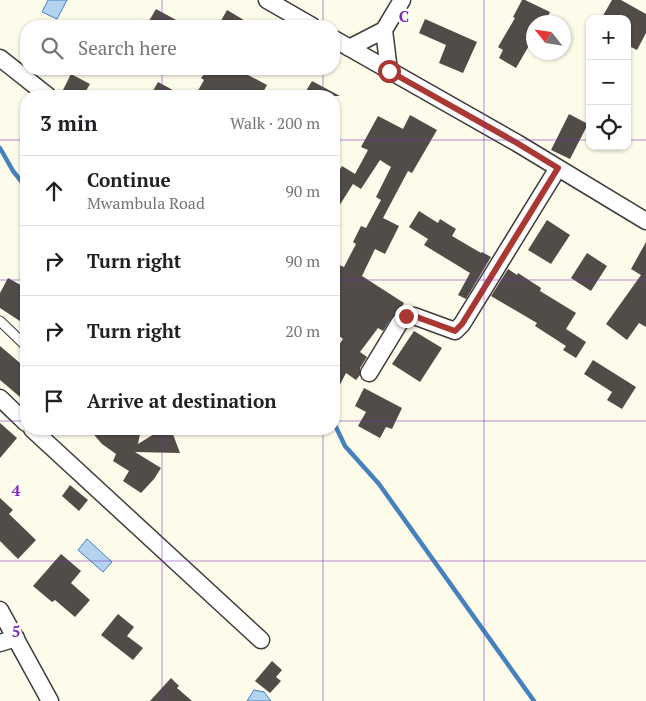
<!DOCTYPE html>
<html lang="en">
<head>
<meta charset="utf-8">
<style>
  :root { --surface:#fff; --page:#f2f2f2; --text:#202124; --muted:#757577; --line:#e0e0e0 }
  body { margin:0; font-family:"PT Serif",serif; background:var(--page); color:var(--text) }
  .controls { position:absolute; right:15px; top:15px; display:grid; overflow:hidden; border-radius:10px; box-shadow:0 1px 4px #0004 }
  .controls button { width:45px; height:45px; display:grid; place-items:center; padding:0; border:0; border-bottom:1px solid var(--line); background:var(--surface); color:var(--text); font:25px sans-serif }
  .compass { position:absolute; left:526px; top:15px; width:45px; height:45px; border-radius:50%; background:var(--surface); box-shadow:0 1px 4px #0004; rotate:300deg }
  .stop { position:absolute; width:15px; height:15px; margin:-11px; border:4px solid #a93833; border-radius:50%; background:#fff }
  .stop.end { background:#a93833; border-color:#fff; box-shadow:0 1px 5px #0008 }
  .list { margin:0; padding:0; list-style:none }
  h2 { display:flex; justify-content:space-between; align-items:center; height:65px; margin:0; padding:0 20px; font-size:21px }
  h2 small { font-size:16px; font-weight:400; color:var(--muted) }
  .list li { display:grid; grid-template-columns:32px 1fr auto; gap:15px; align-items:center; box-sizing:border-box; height:70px; padding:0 20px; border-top:1px solid var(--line) }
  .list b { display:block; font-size:19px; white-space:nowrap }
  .list p { margin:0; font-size:16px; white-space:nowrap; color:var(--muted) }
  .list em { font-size:16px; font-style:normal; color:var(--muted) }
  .icon { flex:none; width:28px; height:28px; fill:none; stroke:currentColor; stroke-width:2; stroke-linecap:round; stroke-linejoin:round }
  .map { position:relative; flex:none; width:646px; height:701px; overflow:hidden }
  .search { position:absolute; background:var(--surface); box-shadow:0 1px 4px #0004; left:20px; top:20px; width:320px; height:55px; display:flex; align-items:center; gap:12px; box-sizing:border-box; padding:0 18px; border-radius:20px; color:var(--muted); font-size:19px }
  .panel { position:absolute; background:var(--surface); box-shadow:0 1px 4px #0004; left:20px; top:90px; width:320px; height:345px; border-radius:20px }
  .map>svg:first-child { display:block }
</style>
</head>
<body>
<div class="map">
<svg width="646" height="701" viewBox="0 0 646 701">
  <rect width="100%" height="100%" fill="#fdfbea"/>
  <path fill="#b4d3ee" stroke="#4481bd" d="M 48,0 L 67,0 L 57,19 L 42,12 Z
    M 87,539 L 112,562 L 103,572 L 78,550 Z
    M 254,690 L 264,692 L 271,701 L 247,701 Z"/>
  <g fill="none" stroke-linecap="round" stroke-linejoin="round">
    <path stroke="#4481bd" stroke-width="4.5" d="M 0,148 L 13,171 L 26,187
      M 334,423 L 345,446 L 379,484 L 534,701"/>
  </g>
  <path fill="#514c48" d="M 522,0 L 525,0 L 550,12 L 545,22 L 534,22 L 534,37 L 516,68 L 499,58 L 503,50 L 498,47 L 515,18 L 513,17 Z
    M 612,0 L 621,0 L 646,14 L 646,33 L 637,50 L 627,45 L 627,19 L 601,19 Z
    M 156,9 L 167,15 L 187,26 L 146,26 Z
    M 227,10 L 254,26 L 218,26 Z
    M 425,19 L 477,42 L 463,73 L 439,63 L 446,45 L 419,33 Z
    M 208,69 L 237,69 L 267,85 L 261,96 L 195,96 L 204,80 L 201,78 Z
    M 71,74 L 90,84 L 83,96 L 74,96 L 63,90 Z
    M 312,81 L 340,96 L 303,96 Z
    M 158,82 L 184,96 L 150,96 Z
    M 569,114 L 588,124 L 570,159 L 551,150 Z
    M 410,115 L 437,130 L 412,173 L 408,171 L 383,218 L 399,226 L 385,254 L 375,249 L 362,276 L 404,303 L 401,309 L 392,317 L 383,331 L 378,328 L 360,352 L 367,357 L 360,368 L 360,375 L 356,380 L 346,373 L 334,396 L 334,352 L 343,339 L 337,334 L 339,331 L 334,327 L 334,322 L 340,313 L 334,310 L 334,263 L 344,267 L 356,244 L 353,242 L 361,226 L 366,228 L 381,200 L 376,197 L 391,167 L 380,160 L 361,189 L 353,184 L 334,214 L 334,179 L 342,166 L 355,174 L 368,150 L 361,147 L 378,116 L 403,129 Z
    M 419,211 L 438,223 L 440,219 L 456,229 L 452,236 L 481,253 L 482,252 L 491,257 L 466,299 L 458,295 L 470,273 L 424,245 L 428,239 L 409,227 Z
    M 547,220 L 570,235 L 551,264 L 528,250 Z
    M 646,242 L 646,327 L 639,323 L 627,340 L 606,324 L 641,275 L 631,269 Z
    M 587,253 L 607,266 L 591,291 L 571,278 Z
    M 508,269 L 517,275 L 518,273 L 541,288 L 540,291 L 576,313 L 566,329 L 586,342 L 576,358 L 563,350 L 566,346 L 535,326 L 537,323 L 491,296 Z
    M 8,278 L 26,288 L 26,325 L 0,308 L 0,293 Z
    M 414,331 L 442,348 L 420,382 L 392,364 Z
    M 0,346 L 20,363 L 26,356 L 26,402 L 0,380 Z
    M 593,360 L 636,387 L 622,409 L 607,400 L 612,392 L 584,374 Z
    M 364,388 L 402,408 L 392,429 L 386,427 L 380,438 L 358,426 L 366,412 L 355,406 Z
    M 0,423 L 17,438 L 0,458 Z
    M 89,429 L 141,429 L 138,444 L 162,429 L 171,429 L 180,453 L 135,452 L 161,468 L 154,479 L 141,493 L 123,481 L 129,471 L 113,461 L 116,454 L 102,444 Z
    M 70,485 L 88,500 L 79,511 L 62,496 Z
    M 0,498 L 13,510 L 9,514 L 36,540 L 18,559 L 0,541 Z
    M 61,554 L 81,571 L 71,583 L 90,600 L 75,617 L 55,600 L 52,602 L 33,586 Z
    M 118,614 L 134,627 L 127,636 L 143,648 L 133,660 L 101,635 Z
    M 272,661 L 282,670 L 276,677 L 281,681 L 270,693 L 255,681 Z
    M 171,678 L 179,686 L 177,688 L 192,701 L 150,701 Z"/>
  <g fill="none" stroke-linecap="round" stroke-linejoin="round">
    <defs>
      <path id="lane" d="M 0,321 L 26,346"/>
      <path id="street" d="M 267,0 L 312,26
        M 384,30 L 389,71
        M 334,39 L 517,143 L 646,221
        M 349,48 L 384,30 L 402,0
        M 0,58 L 48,96
        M 369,373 L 400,322 L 406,317 L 414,316 L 455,331 L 462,324 L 558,168
        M 0,398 L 26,423
        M 32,429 L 261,640
        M 0,610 L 50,701
        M 0,643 L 16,638"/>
    </defs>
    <use href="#lane" stroke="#3d3d3d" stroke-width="11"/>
    <use href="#street" stroke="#3d3d3d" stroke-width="19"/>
    <use href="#lane" stroke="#fff" stroke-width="9"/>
    <use href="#street" stroke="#fff" stroke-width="16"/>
  </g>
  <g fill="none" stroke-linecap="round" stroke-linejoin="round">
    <path stroke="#a93833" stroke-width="6" d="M 389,71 L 517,143 L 558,168 L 462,324 L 455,331 L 414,316 L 406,316"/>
  </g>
  <path fill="none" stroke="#7b2cbf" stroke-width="1" stroke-opacity="0.55" d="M 162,0 L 162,26M 323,0 L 323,26M 484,0 L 484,701M 162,69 L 162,96M 323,69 L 323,96M 0,140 L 26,140M 334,140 L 590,140M 627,140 L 646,140M 0,280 L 26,280M 334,280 L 646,280M 0,421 L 26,421M 334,421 L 646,421M 162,429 L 162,701M 323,429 L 323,701M 0,561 L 646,561"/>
  <g font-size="16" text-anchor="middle" font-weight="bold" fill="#7b2cbf" stroke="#fff" stroke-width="5" stroke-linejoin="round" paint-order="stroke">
    <text x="404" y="22">C</text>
    <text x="16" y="496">4</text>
    <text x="16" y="637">5</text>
  </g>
</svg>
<div class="controls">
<button>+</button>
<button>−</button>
<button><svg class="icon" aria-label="locate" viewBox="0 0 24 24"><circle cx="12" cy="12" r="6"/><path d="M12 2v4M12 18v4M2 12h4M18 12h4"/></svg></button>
</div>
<svg class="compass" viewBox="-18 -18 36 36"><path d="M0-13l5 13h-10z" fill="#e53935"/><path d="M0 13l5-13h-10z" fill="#757577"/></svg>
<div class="stop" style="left:389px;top:71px"></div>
<div class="stop end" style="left:406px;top:316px"></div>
<div class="search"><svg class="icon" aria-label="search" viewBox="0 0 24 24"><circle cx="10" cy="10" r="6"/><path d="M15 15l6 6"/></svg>Search here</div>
<section class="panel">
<h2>3 min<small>Walk · 200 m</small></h2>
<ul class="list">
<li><svg class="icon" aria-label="ahead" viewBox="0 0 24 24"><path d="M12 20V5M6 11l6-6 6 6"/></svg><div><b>Continue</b><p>Mwambula Road</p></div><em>90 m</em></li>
<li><svg class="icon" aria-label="right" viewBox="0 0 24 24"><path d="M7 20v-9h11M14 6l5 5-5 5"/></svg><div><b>Turn right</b></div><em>90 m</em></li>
<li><svg class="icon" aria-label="right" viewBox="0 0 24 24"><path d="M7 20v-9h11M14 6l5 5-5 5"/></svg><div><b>Turn right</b></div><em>20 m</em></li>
<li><svg class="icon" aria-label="arrive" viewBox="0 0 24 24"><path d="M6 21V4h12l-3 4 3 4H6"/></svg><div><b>Arrive at destination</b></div></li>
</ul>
</section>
</div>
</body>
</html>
